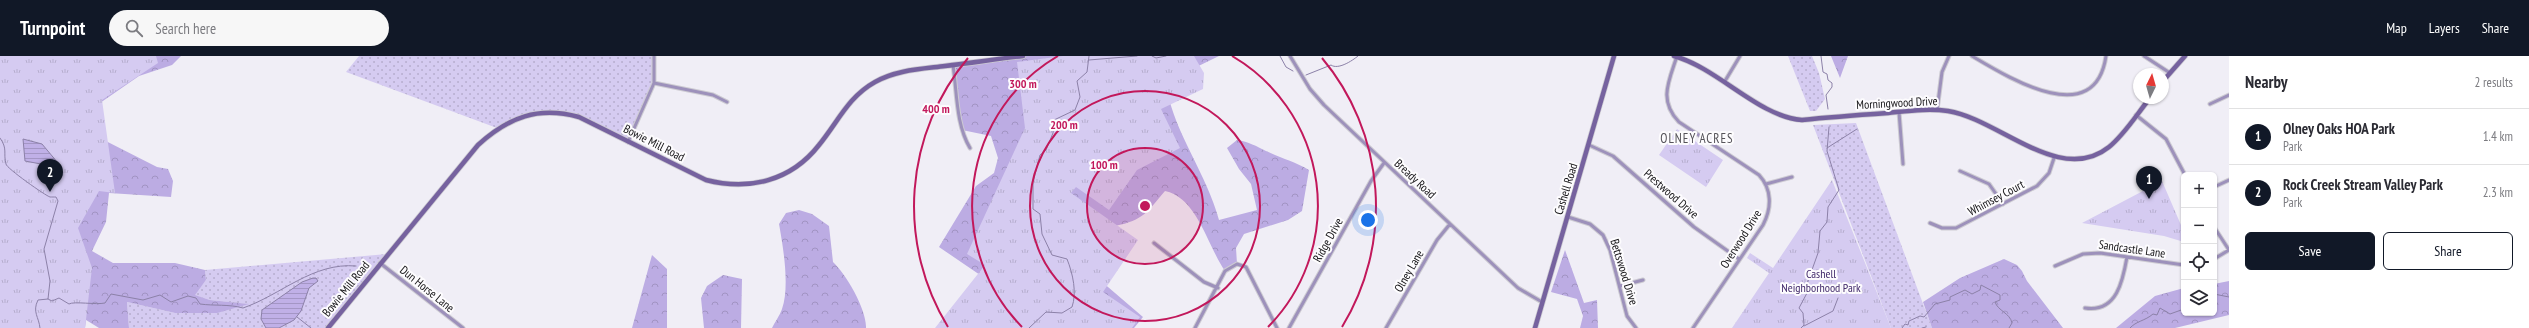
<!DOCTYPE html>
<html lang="en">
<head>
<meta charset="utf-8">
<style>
  :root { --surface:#fff; --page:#f7f7f7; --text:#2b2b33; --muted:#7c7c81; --line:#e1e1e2; --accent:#111827 }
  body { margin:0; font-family:"PT Sans Narrow",sans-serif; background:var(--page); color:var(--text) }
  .controls { position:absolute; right:12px; bottom:12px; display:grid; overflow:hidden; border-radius:6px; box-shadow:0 1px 3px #0004 }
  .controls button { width:36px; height:36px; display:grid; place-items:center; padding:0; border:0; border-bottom:1px solid var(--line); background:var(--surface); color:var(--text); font:20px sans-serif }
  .compass { position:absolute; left:2133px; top:12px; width:36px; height:36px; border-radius:50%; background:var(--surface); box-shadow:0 1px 3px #0004; rotate:5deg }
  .you { position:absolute; left:1368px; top:164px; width:14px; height:14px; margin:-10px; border:3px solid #fff; border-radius:50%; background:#1a73e8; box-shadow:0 0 0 6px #1a73e833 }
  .badge { display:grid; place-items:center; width:26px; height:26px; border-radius:50%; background:var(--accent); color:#fff; font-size:13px; font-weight:700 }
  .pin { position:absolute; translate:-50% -33px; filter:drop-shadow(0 1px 2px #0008) }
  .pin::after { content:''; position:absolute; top:21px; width:14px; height:12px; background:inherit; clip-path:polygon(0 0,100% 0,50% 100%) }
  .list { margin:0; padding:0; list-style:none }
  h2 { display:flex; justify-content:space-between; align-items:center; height:52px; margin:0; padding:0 16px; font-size:17px }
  h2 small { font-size:13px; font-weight:400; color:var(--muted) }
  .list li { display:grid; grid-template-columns:26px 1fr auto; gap:12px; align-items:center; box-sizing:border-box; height:56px; padding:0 16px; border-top:1px solid var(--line) }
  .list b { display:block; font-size:15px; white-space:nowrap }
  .list p { margin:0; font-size:13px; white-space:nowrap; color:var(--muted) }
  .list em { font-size:13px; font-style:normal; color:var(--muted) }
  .actions { display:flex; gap:8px; padding:12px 16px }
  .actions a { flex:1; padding:9px 0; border:1px solid var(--accent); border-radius:6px; text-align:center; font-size:14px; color:var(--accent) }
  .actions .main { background:var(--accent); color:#fff }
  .icon { flex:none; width:22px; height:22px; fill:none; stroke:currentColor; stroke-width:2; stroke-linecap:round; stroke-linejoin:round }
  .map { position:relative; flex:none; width:2229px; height:272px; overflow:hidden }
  header { display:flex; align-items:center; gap:24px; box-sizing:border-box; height:56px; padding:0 20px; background:var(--accent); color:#fff }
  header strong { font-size:19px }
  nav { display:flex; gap:22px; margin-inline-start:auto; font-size:14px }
  .search { width:280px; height:36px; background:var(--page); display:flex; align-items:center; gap:10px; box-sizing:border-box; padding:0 14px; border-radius:22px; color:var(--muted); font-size:15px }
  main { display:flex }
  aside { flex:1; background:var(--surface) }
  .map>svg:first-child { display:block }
</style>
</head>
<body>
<header>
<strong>Turnpoint</strong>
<div class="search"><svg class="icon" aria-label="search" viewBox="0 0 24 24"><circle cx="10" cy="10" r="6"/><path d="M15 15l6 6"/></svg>Search here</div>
<nav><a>Map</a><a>Layers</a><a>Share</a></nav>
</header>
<main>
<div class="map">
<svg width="2229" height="272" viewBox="0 0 2229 272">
  <defs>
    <pattern id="grass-dots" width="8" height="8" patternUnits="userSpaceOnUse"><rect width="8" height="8" fill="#d5cbf1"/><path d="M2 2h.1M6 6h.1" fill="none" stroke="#b6adce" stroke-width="1.8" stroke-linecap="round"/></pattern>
    <pattern id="forest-crowns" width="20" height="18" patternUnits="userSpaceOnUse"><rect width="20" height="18" fill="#bcace3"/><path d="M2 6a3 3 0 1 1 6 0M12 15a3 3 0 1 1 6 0" fill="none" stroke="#a193c2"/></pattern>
    <pattern id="park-tufts" width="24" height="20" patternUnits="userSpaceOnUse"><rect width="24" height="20" fill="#d5cbf1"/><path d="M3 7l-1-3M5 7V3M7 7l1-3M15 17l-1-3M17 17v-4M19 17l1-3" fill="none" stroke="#b6adce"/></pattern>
    <pattern id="water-rules" width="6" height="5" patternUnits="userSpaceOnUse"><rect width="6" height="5" fill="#c0b0e7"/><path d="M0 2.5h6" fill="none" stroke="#a496c5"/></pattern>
  </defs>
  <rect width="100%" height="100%" fill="#f0eef6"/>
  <path fill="url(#grass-dots)" d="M 359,0 L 654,0 C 657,35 641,55 628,86 C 594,67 564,51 523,60 C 514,62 505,69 497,72 L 346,16 Z
    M 1788,0 L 1812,0 L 1819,17 L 1825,43 L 1816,55 L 1810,55 Z
    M 1856,67 L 1932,272 L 1891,272 L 1813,69 Z
    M 387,198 L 328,272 L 129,272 L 127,246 L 175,257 L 247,248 L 210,244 L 194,239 L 206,224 L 205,214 Z"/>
  <path fill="url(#forest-crowns)" d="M 0,0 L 181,0 L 172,9 L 139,20 L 100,47 L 94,79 L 157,111 L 168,113 L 173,125 L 171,141 L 109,137 L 106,166 L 92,195 L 113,207 L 175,207 L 205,214 L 206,224 L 195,239 L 210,244 L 249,248 L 217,257 L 175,257 L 127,246 L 129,272 L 99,272 L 86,264 L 85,272 L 0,272 Z
    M 1023,0 L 1219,0 L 1174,22 L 1167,34 C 1175,77 1207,119 1219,164 L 1257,154 L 1251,128 L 1239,113 L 1227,92 L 1237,84 C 1249,86 1256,90 1266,95 C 1281,102 1295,106 1309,114 L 1302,155 L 1288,164 L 1244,178 L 1236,192 L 1237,208 L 1225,215 C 1208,191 1197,141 1165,135 C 1147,156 1144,164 1115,170 L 1094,219 L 1143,261 L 1134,272 L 956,272 L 983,221 L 939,191 L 976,130 L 994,117 L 998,102 L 991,80 L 962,74 L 953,9 Z
    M 1831,0 L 1848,0 L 1840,22 Z
    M 799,154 L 812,158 L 829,170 L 833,206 C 846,218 867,254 866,272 L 772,272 C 775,266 780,259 782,253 C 790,231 783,190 779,168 L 786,157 Z
    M 1565,194 L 1584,247 L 1597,244 L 1598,272 L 1580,272 L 1583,260 L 1577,243 L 1551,236 Z
    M 652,199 L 667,213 L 667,272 L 632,272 Z
    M 2004,203 L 2017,209 L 2022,215 L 2027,225 L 2063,272 L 1932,272 L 1923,246 L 1960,222 Z
    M 723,219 L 742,223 L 741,272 L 704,272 L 701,242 L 707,230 Z
    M 2229,225 L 2229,259 L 2175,272 L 2116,272 L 2155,240 L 2184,232 L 2184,257 L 2214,257 L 2214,228 Z"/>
  <path fill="url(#park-tufts)" d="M 0,0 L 156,0 L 158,7 L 102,44 L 115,137 L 99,135 L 78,172 L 92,212 L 85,272 L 0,272 Z
    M 1063,0 L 1194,0 L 1204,17 L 1203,33 L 1161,53 L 1180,92 L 1137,114 L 1109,154 L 1076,131 L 1071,137 L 1138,184 L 1103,236 L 1140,261 L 1132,272 L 935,272 L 985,209 L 967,198 L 1025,72 L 1017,6 Z
    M 1677,73 L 1723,104 L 1706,131 L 1659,99 Z
    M 1832,124 L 1891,272 L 1732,272 L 1769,217 L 1747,202 L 1750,197 L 1773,212 Z
    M 2162,125 L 2184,176 L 2184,186 L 2164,180 L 2082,167 Z"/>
  <path fill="url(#water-rules)" stroke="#8c81a8" d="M 23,83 L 42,88 L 58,107 L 57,111 L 25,105 Z
    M 313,222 L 316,222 L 318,225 L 309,232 L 301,255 L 294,264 L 279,272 L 266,272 L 261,263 L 262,254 L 302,226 Z"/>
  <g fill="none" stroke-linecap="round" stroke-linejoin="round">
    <path stroke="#8c81a8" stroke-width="1" d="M 1152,0 L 1156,2 L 1166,0
      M 1280,0 L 1286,11 L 1293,15
      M 1821,0 L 1823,16 L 1827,18 L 1828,24 L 1832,27 L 1832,31 L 1826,39 L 1828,53
      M 1089,4 L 1137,0
      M 1306,19 L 1331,9 C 1338,14 1352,5 1358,0
      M 0,82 C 8,93 3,97 6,108 C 6,112 46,140 50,141 C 51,141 55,141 56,141 L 58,145 L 44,193 L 50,225 L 48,243 L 38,244 C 32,256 39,261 40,272
      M 1827,92 L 1857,73
      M 2214,238 L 2229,241
      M 48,243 L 52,245 L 59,242 L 69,248 C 74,245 96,249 105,247 L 111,238 L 143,244 L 160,239 L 171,246 L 188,240 L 196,242 L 200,248 C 214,250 229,248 243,252 C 281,239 313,206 356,210
      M 297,261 L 311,272
      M 1804,270 L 1833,255 L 1838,242
      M 1029,272 L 1046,256 L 1062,257 L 1072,251 C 1077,237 1073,218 1067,203 L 1052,199 L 1042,178 L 1040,158 L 1033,153 L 1033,126 L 1040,99 L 1046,94 L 1053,77 L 1054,64 L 1075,54 L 1080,41 L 1077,25 L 1087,16 L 1089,0
      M 1801,272 L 1804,269 L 1803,257 L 1799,252 L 1807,237 L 1808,225 L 1818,197 L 1820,175 L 1827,166 L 1828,151 L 1839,134 L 1827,95 L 1829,71
      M 1902,272 L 1905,268 L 1908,269 L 1909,265 L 1920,260 L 1924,261 L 1935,248 L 1950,244 L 1950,241 L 1965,234 L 1972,238 L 1980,234 L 1981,229 L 2000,239 L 2000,244 L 1995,246 C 1998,255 2010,257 2012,267 L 2009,272
      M 1922,272 L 1926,271
      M 2130,272 C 2136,265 2145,265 2153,258 L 2157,259 L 2160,252 L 2170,258 L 2184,253"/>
    <defs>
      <path id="street" d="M 1290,0 L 1310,33 L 1324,49 L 1518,232 L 1542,246
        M 1677,0 C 1669,25 1658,44 1679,66 L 1759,119 C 1772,133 1772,152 1763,169 L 1693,272
        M 1972,0 C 2009,22 2095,75 2106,0
        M 2144,0 L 2170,17
        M 953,9 C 957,36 956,69 970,92
        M 1725,25 L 1740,0
        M 654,27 L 713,39 L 727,46
        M 2210,48 L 2229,39
        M 1937,54 L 1942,16 L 1949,0
        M 1899,56 L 1903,108
        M 2136,59 L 2166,83 L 2185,119
        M 628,86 L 654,27 L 654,0
        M 1589,89 L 1613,100 L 1694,171 L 1739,203
        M 1960,115 L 1989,128 L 2003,148
        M 1766,128 L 1792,121
        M 2214,131 L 2229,124
        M 1568,161 L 1590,168 L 1603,179 L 1610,194 L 1627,260 L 1636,272
        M 1930,167 L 1942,172 L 1956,172 L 2037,130 L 2049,117 L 2054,102
        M 2214,171 L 2229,194
        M 1154,187 L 1204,226 L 1218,232
        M 2214,203 L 2229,194
        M 380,207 L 463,272
        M 2055,210 L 2083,198 L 2100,197 L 2184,209
        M 1620,230 L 1643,224
        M 2085,252 C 2117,257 2123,224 2127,201
        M 1195,272 L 1225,215 L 1237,208 L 1246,211 L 1277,272
        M 1289,272 L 1371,125 L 1384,107
        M 1386,272 L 1437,184 L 1450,168"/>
      <path id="secondary" d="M 1674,0 C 1718,12 1759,61 1802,64 C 1831,61 1859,59 1888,57 C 1908,55 1928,52 1948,55 C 1999,63 2060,130 2109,91 C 2125,78 2137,58 2150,42
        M 2163,25 L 2185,0
        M 328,272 L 478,89 C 509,61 538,50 579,61 L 706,124 C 749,135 791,125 819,89 C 838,66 848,41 875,26 C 896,14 921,13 945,10 C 971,7 997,3 1023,0
        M 1535,272 L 1614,0"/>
    </defs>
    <use href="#street" stroke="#cdcbd2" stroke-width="5"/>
    <use href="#secondary" stroke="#cdcbd2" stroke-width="6"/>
    <use href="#street" stroke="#9d91bb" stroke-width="3"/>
    <use href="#secondary" stroke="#76629f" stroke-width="4.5"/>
  </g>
  <circle cx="1145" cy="150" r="58" fill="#c2185b" fill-opacity=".12"/>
  <g fill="none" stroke="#c2185b" stroke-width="2">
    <circle cx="1145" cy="150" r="58"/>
    <circle cx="1145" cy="150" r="115"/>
    <path d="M1022 271A173 173 0 0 1 1058 0M1232 0A173 173 0 0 1 1268 271"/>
    <path d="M948 271A231 231 0 0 1 968 2M1322 2A231 231 0 0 1 1342 271"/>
  </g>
  <g text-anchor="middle" stroke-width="4" stroke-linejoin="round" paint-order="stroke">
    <g font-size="12" fill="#131215" stroke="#fdfcfe">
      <text transform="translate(1897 47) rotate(-3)" y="4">Morningwood Drive</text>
      <text transform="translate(654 87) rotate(27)" y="4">Bowie Mill Road</text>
      <text transform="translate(1415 123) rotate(43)" y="4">Bready Road</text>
      <text transform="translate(1566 133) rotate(-73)" y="4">Cashell Road</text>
      <text transform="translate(1671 138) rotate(41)" y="4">Prestwood Drive</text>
      <text transform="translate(1996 142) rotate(-28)" y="4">Whimsey Court</text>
      <text transform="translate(1741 183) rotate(-58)" y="4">Overwood Drive</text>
      <text transform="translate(1328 184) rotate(-61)" y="4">Ridge Drive</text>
      <text transform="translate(2132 193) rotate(8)" y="4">Sandcastle Lane</text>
      <text transform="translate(1409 215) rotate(-60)" y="4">Olney Lane</text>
      <text transform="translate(1624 216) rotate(73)" y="4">Bettswood Drive</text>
      <text transform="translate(346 233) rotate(-51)" y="4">Bowie Mill Road</text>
      <text transform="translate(427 233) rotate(39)" y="4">Dun Horse Lane</text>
    </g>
    <g font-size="12" fill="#422a6b" stroke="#fdfcfe">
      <text x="1821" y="222">Cashell<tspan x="1821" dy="14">Neighborhood Park</tspan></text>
    </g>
    <g font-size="13" letter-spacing="1" fill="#555359" stroke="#fdfcfe">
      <text x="1697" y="87">OLNEY ACRES</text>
    </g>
  </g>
  <circle cx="1145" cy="150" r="6" fill="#c2185b" stroke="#fdfcfe" stroke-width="2"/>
  <g font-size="12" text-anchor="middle" font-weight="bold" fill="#c2185b" stroke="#fdfcfe" stroke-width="4" stroke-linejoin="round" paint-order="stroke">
    <text x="1023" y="32">300 m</text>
    <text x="936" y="57">400 m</text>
    <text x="1064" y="73">200 m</text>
    <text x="1104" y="113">100 m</text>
  </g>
</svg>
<div class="controls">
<button>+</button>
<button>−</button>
<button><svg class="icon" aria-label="locate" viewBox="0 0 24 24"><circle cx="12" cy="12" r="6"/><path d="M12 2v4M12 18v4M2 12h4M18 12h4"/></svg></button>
<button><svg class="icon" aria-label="layers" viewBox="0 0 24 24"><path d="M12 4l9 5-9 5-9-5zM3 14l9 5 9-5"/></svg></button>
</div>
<svg class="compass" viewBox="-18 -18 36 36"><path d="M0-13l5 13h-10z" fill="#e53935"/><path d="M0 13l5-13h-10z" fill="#7c7c81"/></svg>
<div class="you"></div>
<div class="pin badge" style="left:2149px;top:143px">1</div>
<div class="pin badge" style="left:50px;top:136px">2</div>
</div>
<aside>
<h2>Nearby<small>2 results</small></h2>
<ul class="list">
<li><span class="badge">1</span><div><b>Olney Oaks HOA Park</b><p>Park</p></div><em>1.4 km</em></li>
<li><span class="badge">2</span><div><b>Rock Creek Stream Valley Park</b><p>Park</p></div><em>2.3 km</em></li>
</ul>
<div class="actions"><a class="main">Save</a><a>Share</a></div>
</aside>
</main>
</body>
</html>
